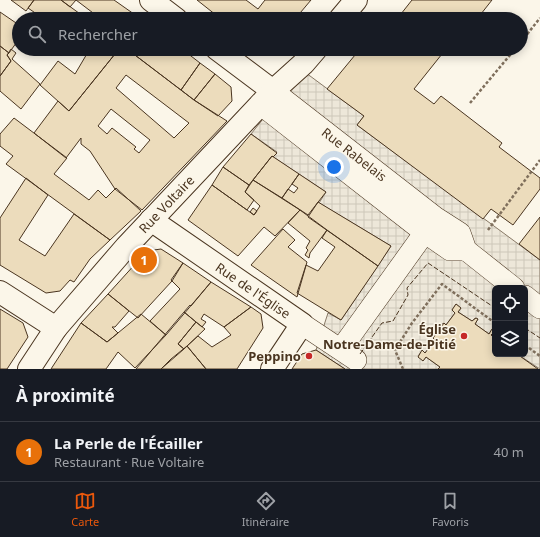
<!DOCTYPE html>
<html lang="fr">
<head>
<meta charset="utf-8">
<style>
  :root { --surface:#171b24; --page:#242831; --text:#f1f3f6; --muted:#9ea1a6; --line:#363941; --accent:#ea580c }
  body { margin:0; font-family:"Noto Sans",sans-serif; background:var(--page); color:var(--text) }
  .controls { position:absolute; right:12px; bottom:12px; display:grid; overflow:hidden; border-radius:6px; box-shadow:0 2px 10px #0003 }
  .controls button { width:36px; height:36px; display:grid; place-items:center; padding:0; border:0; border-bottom:1px solid var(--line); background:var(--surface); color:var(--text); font:20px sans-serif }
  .you { position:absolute; left:334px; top:167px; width:14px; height:14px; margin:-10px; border:3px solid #fff; border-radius:50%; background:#1a73e8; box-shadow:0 0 0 6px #1a73e833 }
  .badge { display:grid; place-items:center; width:26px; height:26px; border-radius:50%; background:var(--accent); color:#fff; font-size:13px; font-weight:700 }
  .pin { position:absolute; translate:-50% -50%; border:2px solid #fff; box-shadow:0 1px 4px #0006 }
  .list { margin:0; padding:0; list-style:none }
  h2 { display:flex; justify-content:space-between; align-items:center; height:52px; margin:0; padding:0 16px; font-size:17px }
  h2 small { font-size:13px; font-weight:400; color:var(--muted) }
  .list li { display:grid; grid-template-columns:26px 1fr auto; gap:12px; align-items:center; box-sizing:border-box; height:60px; padding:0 16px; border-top:1px solid var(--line) }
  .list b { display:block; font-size:15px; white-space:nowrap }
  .list p { margin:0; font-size:13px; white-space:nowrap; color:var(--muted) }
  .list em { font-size:13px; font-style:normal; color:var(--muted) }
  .icon { flex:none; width:22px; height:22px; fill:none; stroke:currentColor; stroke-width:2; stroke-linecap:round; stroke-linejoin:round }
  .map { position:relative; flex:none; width:540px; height:369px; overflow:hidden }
  .search { position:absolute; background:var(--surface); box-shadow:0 2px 10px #0003; left:12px; right:12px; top:12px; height:44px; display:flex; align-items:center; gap:10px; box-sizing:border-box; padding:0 14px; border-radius:22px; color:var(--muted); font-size:15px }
  .sheet { height:112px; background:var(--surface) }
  nav { display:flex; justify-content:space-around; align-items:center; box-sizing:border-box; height:56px; border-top:1px solid var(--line); background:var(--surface); font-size:11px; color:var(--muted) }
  nav a { display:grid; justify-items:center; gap:2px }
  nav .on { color:var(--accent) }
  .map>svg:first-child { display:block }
</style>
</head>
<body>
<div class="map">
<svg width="540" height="369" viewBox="0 0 540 369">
  <defs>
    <pattern id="plaza-grid" width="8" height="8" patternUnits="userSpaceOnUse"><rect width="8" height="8" fill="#ede7d9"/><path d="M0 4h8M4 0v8" fill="none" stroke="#cdc7ba"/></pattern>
  </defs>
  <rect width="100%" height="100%" fill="#fbf6e9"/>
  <path fill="url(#plaza-grid)" stroke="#887966" d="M 302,70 L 364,116 L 357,125 L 540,260 L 540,369 L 517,354 L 525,354 L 525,288 L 495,288 L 495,338 L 491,335 L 494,331 L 492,329 L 489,334 L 475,324 L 478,319 L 475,318 L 472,321 L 458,312 L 461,308 L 456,304 L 452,310 L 455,313 L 446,325 L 443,323 L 433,338 L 435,340 L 425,353 L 422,351 L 418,356 L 423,361 L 426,357 L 440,367 L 438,369 L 345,369 L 316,350 L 328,313 L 341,320 L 391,246 L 319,203 L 326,192 L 273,157 L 277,152 L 251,134 Z"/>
  <path fill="#ecdcbc" stroke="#4a3520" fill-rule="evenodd" d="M 11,0 L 34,0 L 26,11 Z
    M 34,0 L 61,0 L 87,19 L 44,19 L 28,8 Z
    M 61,0 L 76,0 L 70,7 Z
    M 76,0 L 114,0 L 141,19 L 101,19 Z
    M 197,0 L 246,0 L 258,9 L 265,0 L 311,0 L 295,19 L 221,19 Z
    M 412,0 L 492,0 L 477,19 L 397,19 Z
    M 0,12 L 19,25 L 19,39 L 9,53 L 0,46 Z
    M 0,46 L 9,53 L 7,55 L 11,61 L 0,76 Z
    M 11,49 L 16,53 L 12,59 L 40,84 L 21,109 L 0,91 L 0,76 L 11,61 L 7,55 Z
    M 84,49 L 119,49 L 69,111 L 40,85 L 58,61 L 75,74 L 88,52 Z
    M 119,49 L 127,49 L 194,100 L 227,121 L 142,210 L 115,189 L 90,151 L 81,144 L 81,138 L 66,158 L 34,133 L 58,101 L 69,111 ZM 126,75 L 189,123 L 174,138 L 116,88 ZM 111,109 L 150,140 L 139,153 L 134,149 L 136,147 L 112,128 L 107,134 L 98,126 Z
    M 127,49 L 182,49 L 200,63 L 181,90 Z
    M 360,49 L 446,49 L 414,89 L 434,104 L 441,96 L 502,143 L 499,147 L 540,178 L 540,189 L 513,225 L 491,209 L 483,219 L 357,125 L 364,116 L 327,89 Z
    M 200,63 L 215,74 L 194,100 L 181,90 Z
    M 215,74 L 231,87 L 232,101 L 218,116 L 194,100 Z
    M 14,118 L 67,158 L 54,174 L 89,200 L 98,190 L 106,198 L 116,188 L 141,211 L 110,240 L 6,164 L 13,156 L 0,146 L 0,134 Z
    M 251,134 L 277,153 L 273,157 L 272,156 L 249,185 L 223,167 Z
    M 272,156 L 299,174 L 282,198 L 253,180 Z
    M 223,167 L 249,185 L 245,192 L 254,200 L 247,210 L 212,185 Z
    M 299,174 L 326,192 L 308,215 L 282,198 L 288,189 L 294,193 L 298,188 L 292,184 Z
    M 26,178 L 48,195 L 19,240 L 45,256 L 74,214 L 110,240 L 90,259 L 74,282 L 70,280 L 60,291 L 46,293 L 0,265 L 0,218 Z
    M 253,180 L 300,210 L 275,236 L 264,227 L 238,256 L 188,220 L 212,185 L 254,215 L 260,206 L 245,192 Z
    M 318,202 L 391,246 L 378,266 L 308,217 Z
    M 253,208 L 257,211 L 254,215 L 250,212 Z
    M 300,210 L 327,230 L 310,253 L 309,258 L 305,255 L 308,250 L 306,248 L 310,241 L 288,223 Z
    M 540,217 L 540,260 L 519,244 Z
    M 283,229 L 295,240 L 288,247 L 307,262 L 297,297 L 251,265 Z
    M 327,230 L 378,266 L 341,320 L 297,293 L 306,265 L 318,271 L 335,247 L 322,238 Z
    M 161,249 L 183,263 L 172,281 L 138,318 L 108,294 L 147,251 Z
    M 183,263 L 211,282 L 166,335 L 150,321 L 180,289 L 171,280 Z
    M 211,282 L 251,307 L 224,327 L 204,314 L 201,319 L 206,322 L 202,327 L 184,312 L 190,305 L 191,306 Z
    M 108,294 L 129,311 L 115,327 L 112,327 L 118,333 L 107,342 L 81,323 Z
    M 456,304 L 461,308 L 458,312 L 472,321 L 476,318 L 478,319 L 475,324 L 489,334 L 492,329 L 495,331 L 491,335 L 495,338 L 495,354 L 517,354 L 538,369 L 438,369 L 440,367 L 426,357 L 423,361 L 418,357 L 422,350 L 425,353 L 435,340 L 433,338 L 444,323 L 446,325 L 455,313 L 452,310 Z
    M 251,307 L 261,314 L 263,328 L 237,369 L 206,369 L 187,346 L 198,336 L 212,347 L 231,335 L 224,327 Z
    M 0,309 L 23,323 L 28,337 L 7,369 L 0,369 Z
    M 184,312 L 196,322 L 178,344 L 184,349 L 161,369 L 136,369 Z
    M 141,314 L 166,335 L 135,368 L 118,352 L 106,369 L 51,369 L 81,323 L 107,342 Z
    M 196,322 L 205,329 L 184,349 L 178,344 Z
    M 187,346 L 206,369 L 161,369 L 171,359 Z
    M 316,350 L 345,369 L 292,369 L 302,354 Z"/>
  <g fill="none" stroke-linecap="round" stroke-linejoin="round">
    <defs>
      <g id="pedestrian">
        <path id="s1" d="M 273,91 L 435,217 L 460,233 L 466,250 L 514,288"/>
        <path d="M 260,104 L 424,232 L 450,250 L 466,250"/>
        <path d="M 525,296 L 540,308"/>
        <path d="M 302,324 L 356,360"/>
        <path d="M 341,349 L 433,221"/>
      </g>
      <g id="minor">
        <path d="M 151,0 L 176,19"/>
        <path d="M 340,19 L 356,0"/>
        <path d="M 217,49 L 273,91"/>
        <path id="s2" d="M 151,220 L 302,324 L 272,369"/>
        <path d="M 0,292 L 56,328"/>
        <path id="s3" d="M 29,369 L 56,328 L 126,247 L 273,91 L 304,63 L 316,49"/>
      </g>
    </defs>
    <use href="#pedestrian" stroke="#4a3520" stroke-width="22"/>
    <use href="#minor" stroke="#4a3520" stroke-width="24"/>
    <path stroke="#7f6f5c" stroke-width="2.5" stroke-dasharray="3 2" stroke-linecap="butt" d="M 486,18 L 487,19
      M 521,42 L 540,18
      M 470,103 L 515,49
      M 488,230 L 540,160
      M 525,345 L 540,356
      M 403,369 L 395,350 L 412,323 L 442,284 L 495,323"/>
    <use href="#pedestrian" stroke="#fbf6e9" stroke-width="21"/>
    <use href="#minor" stroke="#fbf6e9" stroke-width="22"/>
    <path stroke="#4a3520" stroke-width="1" stroke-dasharray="5 2" stroke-linecap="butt" d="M 525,328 L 540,338
      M 360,354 L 382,323 L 393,321 L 408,295 L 407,288 L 428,263 L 495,308"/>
  </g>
  <g fill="#c62828" stroke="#fbf6e9" stroke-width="1.5">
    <circle cx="464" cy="336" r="4"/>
    <circle cx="309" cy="356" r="4"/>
  </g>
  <g text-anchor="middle" stroke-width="3" stroke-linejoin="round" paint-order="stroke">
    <g font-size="13" fill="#4a3520" stroke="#fbf6e9">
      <text dy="5" stroke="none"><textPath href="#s1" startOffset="103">Rue Rabelais</textPath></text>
      <text dy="5" stroke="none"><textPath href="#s3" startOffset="215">Rue Voltaire</textPath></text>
      <text dy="5" stroke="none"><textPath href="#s2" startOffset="124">Rue de l'Église</textPath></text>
    </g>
    <g font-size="13" font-weight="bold" fill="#4a3520" stroke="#fbf6e9" text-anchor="end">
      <text x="456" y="334">Église<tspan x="456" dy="15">Notre-Dame-de-Pitié</tspan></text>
      <text x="301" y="361">Peppino</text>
    </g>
  </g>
</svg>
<div class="controls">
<button><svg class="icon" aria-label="locate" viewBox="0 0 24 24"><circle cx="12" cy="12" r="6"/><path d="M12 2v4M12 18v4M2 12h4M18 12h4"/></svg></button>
<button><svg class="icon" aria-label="layers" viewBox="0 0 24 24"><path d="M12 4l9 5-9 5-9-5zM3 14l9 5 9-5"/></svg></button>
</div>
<div class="you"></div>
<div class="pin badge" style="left:144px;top:260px;background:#e8710a">1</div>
<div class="search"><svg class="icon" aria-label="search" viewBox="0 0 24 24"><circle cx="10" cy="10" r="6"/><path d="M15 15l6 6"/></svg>Rechercher</div>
</div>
<section class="sheet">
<h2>À proximité<small></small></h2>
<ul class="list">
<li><span class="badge" style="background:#e8710a">1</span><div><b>La Perle de l'Écailler</b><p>Restaurant · Rue Voltaire</p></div><em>40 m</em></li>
</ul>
</section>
<nav>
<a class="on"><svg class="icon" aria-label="map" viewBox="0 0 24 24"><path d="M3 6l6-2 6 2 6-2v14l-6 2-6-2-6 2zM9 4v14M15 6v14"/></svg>Carte</a>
<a><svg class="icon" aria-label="directions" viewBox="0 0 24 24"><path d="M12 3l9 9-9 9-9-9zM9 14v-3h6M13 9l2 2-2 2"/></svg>Itinéraire</a>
<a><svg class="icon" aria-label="saved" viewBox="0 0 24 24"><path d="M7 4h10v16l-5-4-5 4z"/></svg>Favoris</a>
</nav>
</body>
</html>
